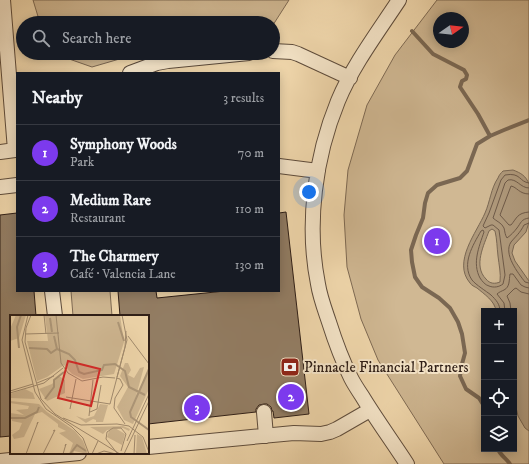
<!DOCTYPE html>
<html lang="en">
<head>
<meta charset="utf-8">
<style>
  :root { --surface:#171b24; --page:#20242c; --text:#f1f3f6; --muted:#9ea1a6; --line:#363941; --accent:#7c3aed }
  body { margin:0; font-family:"IM FELL DW Pica",serif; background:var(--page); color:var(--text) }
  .controls { position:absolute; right:12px; bottom:12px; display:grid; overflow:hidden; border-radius:0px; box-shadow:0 2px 10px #0003 }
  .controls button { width:36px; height:36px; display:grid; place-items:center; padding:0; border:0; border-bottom:1px solid var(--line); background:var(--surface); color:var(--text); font:20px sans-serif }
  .compass { position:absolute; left:433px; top:12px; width:36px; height:36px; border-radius:50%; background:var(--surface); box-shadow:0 2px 10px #0003; rotate:76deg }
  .you { position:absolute; left:309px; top:192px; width:14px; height:14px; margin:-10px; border:3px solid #fff; border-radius:50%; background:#1a73e8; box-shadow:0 0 0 6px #1a73e833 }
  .badge { display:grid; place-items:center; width:26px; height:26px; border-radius:50%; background:var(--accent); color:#fff; font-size:13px; font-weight:700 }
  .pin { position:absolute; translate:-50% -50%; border:2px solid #fff; box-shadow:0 1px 4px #0006 }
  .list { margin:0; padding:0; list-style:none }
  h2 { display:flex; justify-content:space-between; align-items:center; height:52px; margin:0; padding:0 16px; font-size:17px }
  h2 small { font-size:13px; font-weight:400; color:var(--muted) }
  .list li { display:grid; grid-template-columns:26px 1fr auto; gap:12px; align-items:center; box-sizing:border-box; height:56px; padding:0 16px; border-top:1px solid var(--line) }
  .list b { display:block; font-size:15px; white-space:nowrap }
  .list p { margin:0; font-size:13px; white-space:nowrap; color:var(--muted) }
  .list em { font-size:13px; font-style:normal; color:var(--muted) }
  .icon { flex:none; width:22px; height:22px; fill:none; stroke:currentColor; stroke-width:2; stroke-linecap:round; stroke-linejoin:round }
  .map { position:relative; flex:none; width:529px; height:464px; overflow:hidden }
  .search { position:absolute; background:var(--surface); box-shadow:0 2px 10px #0003; left:16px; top:16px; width:264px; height:44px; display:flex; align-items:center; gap:10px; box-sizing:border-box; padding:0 14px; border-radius:22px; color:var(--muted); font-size:15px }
  .panel { position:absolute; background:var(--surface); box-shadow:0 2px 10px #0003; left:16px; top:72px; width:264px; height:220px; border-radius:0px }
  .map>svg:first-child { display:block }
</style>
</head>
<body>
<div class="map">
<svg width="529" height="464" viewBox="0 0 529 464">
  <rect width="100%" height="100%" fill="#f1d8ad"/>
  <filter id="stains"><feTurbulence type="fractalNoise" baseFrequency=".005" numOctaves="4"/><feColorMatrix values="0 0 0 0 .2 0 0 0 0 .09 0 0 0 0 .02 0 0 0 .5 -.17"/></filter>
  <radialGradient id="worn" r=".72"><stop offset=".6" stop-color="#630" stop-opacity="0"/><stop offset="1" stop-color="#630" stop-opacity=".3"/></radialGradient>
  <path fill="#d0b893" stroke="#7e6a54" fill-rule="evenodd" d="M 33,0 L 289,0 L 273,25 L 273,23 L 40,23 Z
    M 437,0 L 529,0 L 529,464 L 444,464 L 378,360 L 361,319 L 347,267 L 344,215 L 348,170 L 367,105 L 395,55 ZM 439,18 L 463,18 L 463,42 L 439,42 ZM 484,311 L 514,311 L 514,449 L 484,449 Z
    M 52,53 L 140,53 L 92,67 Z
    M 71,291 L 110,291 L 112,316 L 73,316 Z"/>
  <path fill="#ae987a" stroke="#7a6752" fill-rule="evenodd" d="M 513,170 C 521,173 526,176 529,184 L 529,222 L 526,232 L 514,245 L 512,253 L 515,261 L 529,281 L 529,431 L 525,428 L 518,416 L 514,399 L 514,311 L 496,311 C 495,301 484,294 477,288 C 475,287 471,285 470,283 C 452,262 477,232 485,213 C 490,202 491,188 498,178 C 499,175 501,173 503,171 ZM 492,229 L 495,231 C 497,239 497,248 498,256 C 499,265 501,273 500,282 C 495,284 490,284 486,279 C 473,266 484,245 489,231 Z"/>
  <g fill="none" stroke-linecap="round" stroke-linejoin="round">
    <path stroke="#6e5a48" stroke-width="1" d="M 529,188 C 520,188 517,178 508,180 L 505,183 L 493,218 C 496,221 502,223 504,228 C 505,232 505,235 507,238 C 511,235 514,232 517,228 C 521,223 521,219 529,218
      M 529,194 C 519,194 517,187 511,186 L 500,215 L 509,225 L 511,225 C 517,218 517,213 529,212
      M 529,223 L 524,225 C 520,233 516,236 511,242 C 503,254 518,273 525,282 L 529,283
      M 500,311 C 500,304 496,300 491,295 C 486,291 476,285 472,280 C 461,264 473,245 481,231 L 483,230 L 484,232 C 479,247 472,263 480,278 C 482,281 485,285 489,286 C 494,288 499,287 503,284 L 505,275 L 499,230 L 493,225 L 491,225 L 485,228 L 483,226 L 489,213 L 501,180 L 505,175 C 521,172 519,182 529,183
      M 505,311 L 504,303 L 497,294 C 499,292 502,291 504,290 C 510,287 509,280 510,274 L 513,274 L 521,285 L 525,287 L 529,288
      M 511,311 L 510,303 L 507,296 L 514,289 L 516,288 L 521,292 L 529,294"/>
    <path stroke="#7a6752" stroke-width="4" d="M 412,31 L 433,54 L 464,70 L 467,75 L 466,79 L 462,81 L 460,87 L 478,114 L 490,136
      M 484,406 L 479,398 L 466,389 L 460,376 L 462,364 L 465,353 L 462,334 L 458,322 L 450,308 L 439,298 L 422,287 L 415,277 L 412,262 L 411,250 L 416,235 L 423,218 L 425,203 L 428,193 L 437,185 L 460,178 L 467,171 L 477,144 L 490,136 L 504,130 L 529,120
      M 498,449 C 500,455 506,458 510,464"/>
  </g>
  <path fill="#937e65" stroke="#2d1d16" d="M 286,212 L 309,414 L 274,418 L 273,411 L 272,411 L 271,407 L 267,404 L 264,404 L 259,405 L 256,409 L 256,412 L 148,424 L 148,316 L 120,316 L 118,291 L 156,291 L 157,298 L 225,291 L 279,291 L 279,213 Z
    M 17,213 L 17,291 L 34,291 L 36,316 L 11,316 L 11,436 L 0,437 L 0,215 Z"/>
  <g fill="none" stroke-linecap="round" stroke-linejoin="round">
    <defs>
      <path id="minor" d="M 399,0 C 378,32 353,65 338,101 C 315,157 306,224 318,284 C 320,297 325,310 329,322 C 335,341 342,360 351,378 C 354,384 358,390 362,396 C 376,419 392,441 407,464
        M 273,51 L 292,52 L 298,54 L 350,78
        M 130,73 L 157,63 L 168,61 L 249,53
        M 0,152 L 15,150 L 3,0
        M 279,166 L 318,171
        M 0,187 L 17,185
        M 52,291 L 55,316
        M 264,412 L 266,436
        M 148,447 L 294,433 L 321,434 L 330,432 L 337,429 L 370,410
        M 0,461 L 79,453"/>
    </defs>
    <use href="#minor" stroke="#5e4c3c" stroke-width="16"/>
    <use href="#minor" stroke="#f6e6ca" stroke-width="14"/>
  </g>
  <defs>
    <symbol id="bank-square" viewBox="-11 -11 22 22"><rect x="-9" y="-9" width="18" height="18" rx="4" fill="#8f2418" stroke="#f6e6ca"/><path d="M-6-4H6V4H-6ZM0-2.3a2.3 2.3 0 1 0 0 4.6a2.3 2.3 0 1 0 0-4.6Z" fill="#fff"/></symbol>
  </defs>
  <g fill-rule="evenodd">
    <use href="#bank-square" x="279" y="356" width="22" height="22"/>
  </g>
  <g text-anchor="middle" stroke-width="4" stroke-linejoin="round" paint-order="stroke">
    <g font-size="15" fill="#2d1d16" stroke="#f6e6ca" text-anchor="start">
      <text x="304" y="372">Pinnacle Financial Partners</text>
    </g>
  </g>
  <g transform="translate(10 315)">
    <rect width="139" height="139" fill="#f1d8ad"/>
    <path d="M 6,0 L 16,0 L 9,23 L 0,26 L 0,14 ZM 42,0 L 110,0 L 114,27 L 104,59 L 73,64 L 62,59 L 54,50 L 37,62 L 27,66 L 17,26 L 38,26 L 35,1 ZM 115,48 L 118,48 L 121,55 L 118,60 L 124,63 L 130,53 L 134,52 L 126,81 L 139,55 L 139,74 L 123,109 L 114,105 L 107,92 L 118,72 L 110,61 ZM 49,61 L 55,65 L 55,78 L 37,86 L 29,74 L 42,69 ZM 15,74 L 23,78 L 25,84 L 0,83 L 0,79 ZM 0,86 L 29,89 L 37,97 L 65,116 L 73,126 L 78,139 L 64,136 L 63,139 L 59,139 L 63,128 L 49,118 L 56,116 L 48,112 L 48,109 L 32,97 L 25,99 L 14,122 L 4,124 L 2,120 L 9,115 L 12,108 L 2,106 L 0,98 L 14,100 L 6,95 L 18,94 L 19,91 L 0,88 ZM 90,89 L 98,90 L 93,107 L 86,107 L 86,105 L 83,104 L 76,108 L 66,101 L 75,104 L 84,101 ZM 113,111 L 120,114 L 119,116 L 113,113 L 97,115 L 93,119 L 80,112 ZM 105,113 L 115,119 L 112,130 L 97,122 L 99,116 ZM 127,119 L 132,122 L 137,139 L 126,139 Z" fill="#d0b893"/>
    <path fill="none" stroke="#ae987a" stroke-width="2" d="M 40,3 L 42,17M 108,7 L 114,26M 44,21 L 47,34M 9,33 L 7,12 L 11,0M 19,33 L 37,34 L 41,38 L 47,34 L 59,39 L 65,45 L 69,57 L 74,59 L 92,55 L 94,50 L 105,49 L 115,56 L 119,72 L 135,80M 139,54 L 120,97 L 121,102 L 139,115M 35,84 L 44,72 L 44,65 L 54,57M 0,103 L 15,103 L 27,97 L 29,92M 60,139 L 67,130 L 76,136"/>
    <path fill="none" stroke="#a38d71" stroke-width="1" d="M 18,0 L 12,25 L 25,77 L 36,94 L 62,112M 21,0 L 16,13 L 15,27 L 31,84 L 45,99 L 110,139M 34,0 L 36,19M 46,0 L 51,48 L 58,58 L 72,66 L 93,62 L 105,63M 15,19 L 49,18M 118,21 L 139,49M 107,62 L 117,25 L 112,0M 106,63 L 110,64 L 113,70 L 105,83 L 104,93 L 115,109M 27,68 L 44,61M 0,76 L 23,69M 0,78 L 34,68 L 53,53M 56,82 L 100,89M 100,89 L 115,32 L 116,16M 60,94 L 66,64M 80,97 L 87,94 L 91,70M 79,101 L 83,65M 53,103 L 71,110 L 107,109 L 119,111 L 133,122 L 139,137M 62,112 L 73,123 L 79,139M 117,126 L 139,79M 107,138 L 96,124 L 97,117 L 103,113 L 111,113 L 116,119 L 111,136M 16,139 L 28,107 L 27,109M 33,139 L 45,115 L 43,116M 53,139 L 56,129 L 55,131M 82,139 L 88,126M 86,139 L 94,136 L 106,139M 114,139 L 139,86M 124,139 L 125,120"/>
    <path fill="#d62828" fill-opacity="0.15" stroke="#d62828" stroke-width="2" d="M 58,46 L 90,54 L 81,91 L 48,83 Z"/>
    <rect width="139" height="139" fill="none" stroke="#2d1d16" stroke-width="2"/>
  </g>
  <rect width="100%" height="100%" filter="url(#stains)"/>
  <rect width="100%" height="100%" fill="url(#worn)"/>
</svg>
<div class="controls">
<button>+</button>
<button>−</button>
<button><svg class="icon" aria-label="locate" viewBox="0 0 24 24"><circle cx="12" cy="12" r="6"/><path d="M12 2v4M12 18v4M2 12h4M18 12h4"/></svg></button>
<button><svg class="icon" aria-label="layers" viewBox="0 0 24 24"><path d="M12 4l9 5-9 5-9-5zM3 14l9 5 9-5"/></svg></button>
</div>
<svg class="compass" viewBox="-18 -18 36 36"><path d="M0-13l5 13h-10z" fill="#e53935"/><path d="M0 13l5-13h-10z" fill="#9ea1a6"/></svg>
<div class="you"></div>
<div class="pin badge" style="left:437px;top:241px">1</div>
<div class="pin badge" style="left:291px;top:397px">2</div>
<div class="pin badge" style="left:197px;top:408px">3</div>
<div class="search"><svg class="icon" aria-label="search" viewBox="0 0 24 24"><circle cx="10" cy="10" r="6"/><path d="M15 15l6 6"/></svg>Search here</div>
<section class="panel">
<h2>Nearby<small>3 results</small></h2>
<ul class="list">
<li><span class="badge">1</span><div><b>Symphony Woods</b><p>Park</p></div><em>70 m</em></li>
<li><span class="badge">2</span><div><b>Medium Rare</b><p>Restaurant</p></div><em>110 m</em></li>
<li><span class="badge">3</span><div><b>The Charmery</b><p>Café · Valencia Lane</p></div><em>130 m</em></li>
</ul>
</section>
</div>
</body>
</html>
